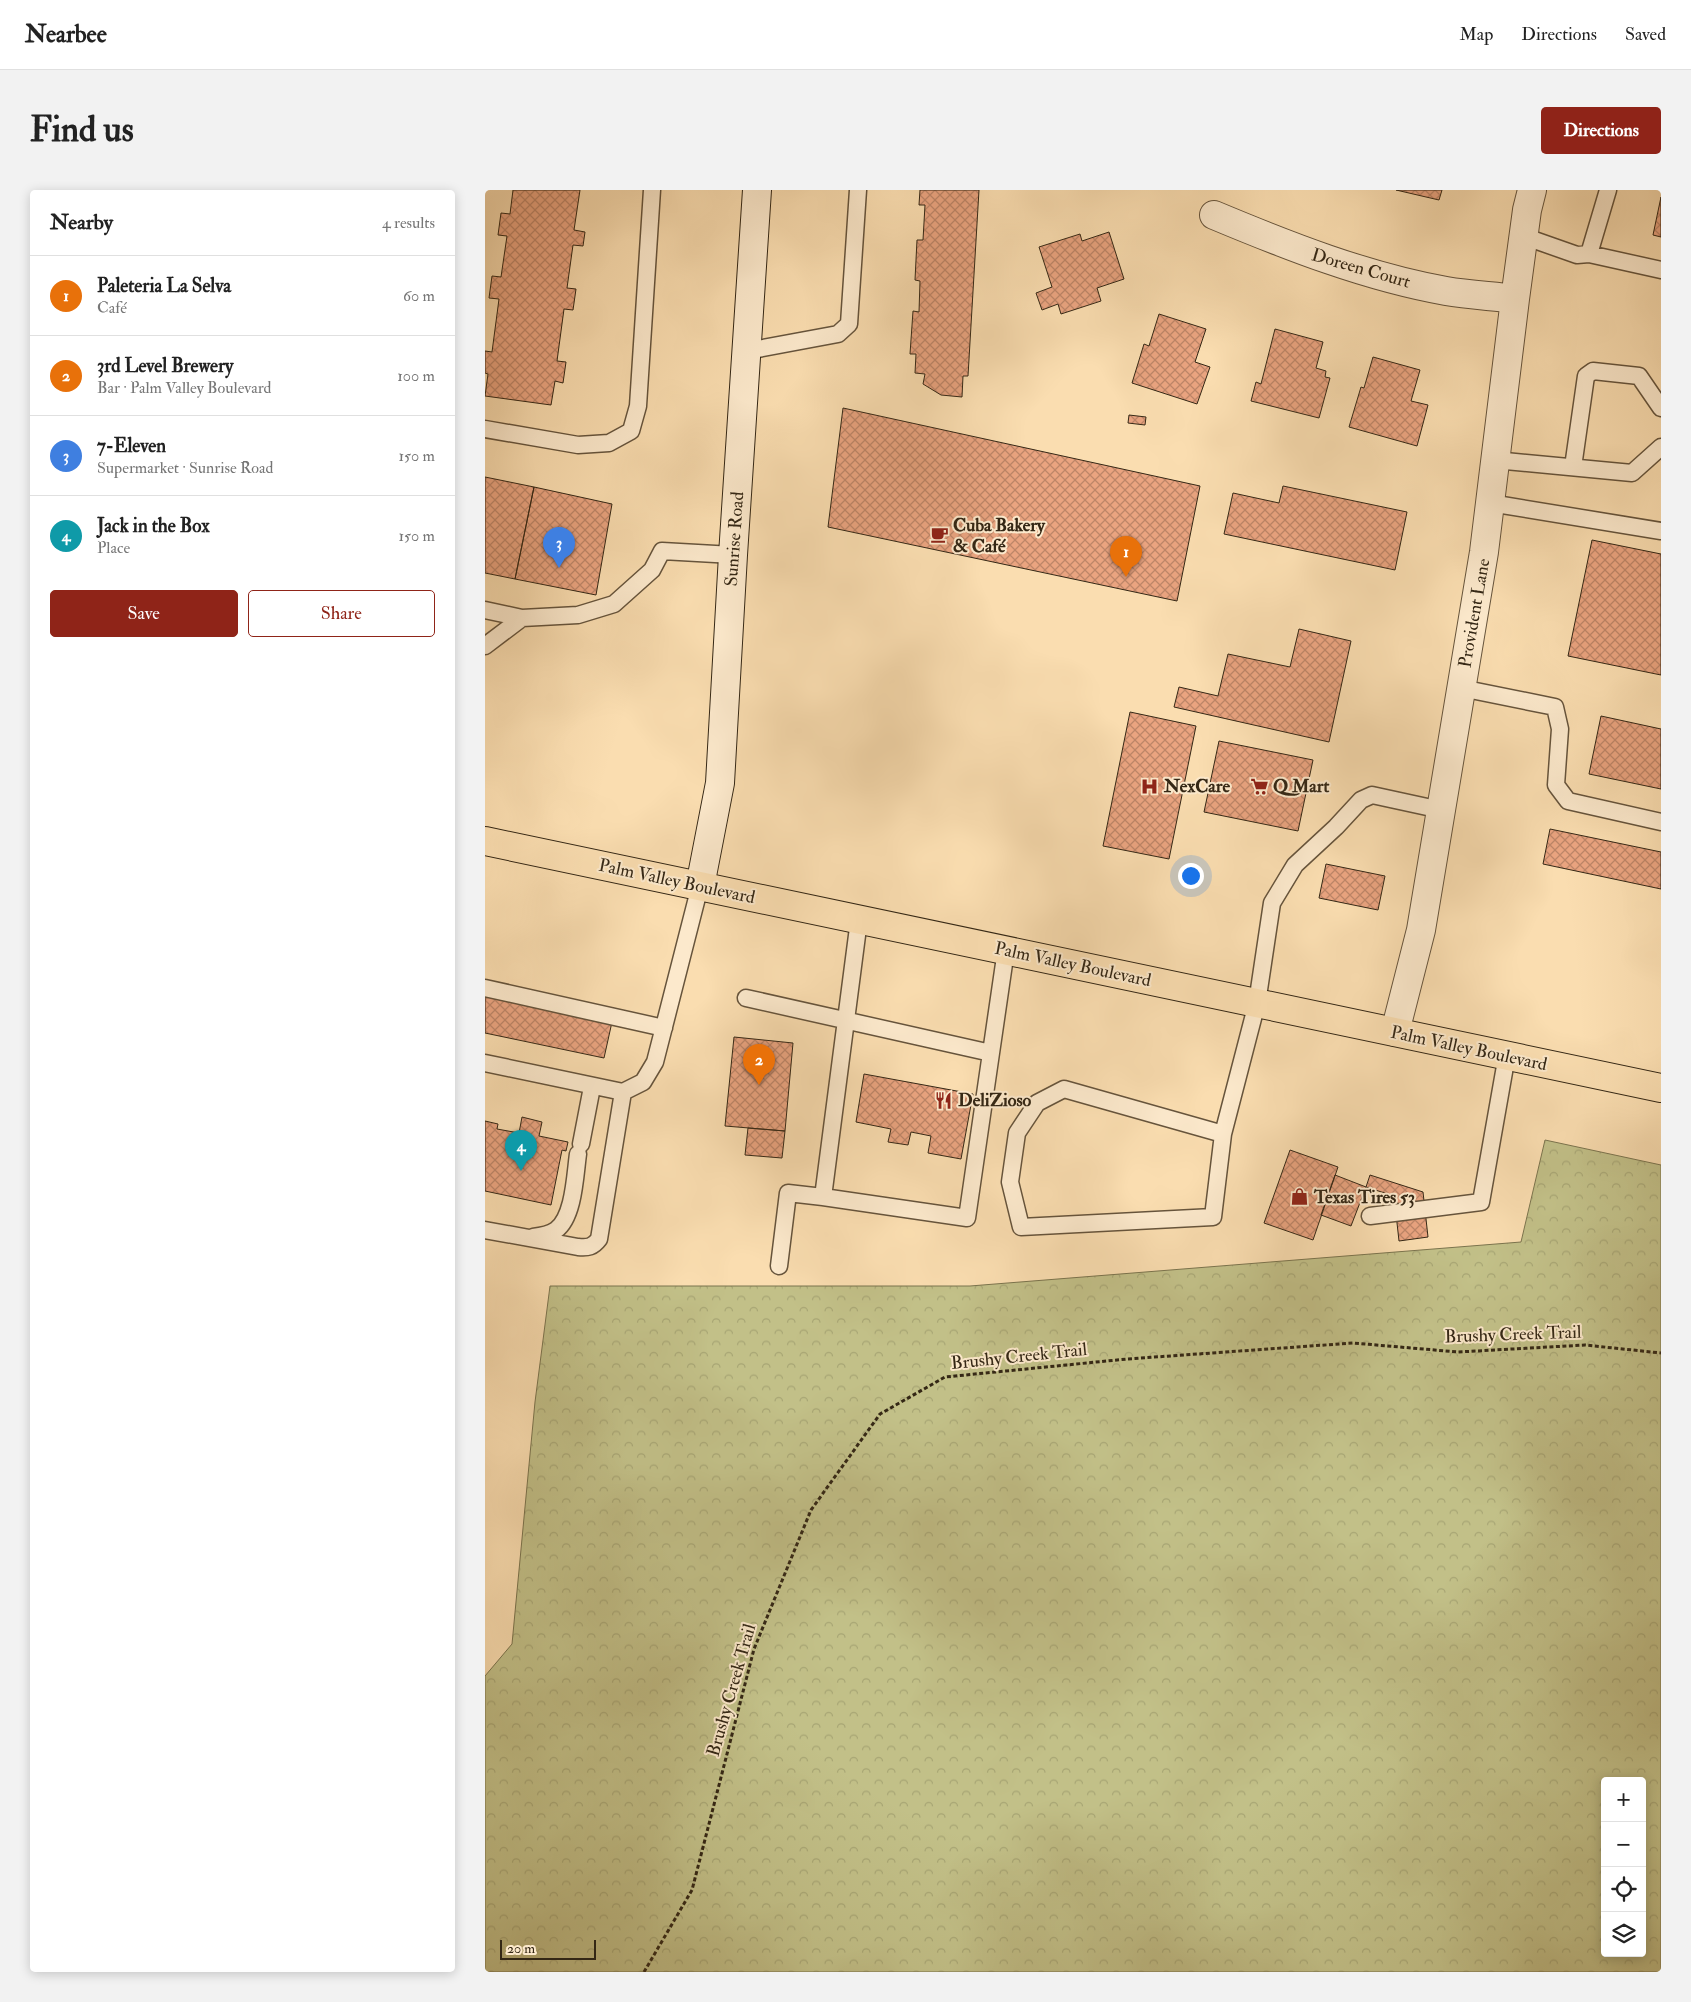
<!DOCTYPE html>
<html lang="en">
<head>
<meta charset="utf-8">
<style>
  :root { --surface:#fff; --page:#f2f2f2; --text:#222; --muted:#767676; --line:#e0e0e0; --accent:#8f2418 }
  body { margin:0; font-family:"IM FELL Double Pica",serif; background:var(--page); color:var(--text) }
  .controls { position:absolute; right:15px; bottom:15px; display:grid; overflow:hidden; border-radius:5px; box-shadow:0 2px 12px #0003 }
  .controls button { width:45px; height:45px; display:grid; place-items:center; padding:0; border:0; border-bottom:1px solid var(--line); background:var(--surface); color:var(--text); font:25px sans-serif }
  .scale { position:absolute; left:15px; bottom:12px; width:96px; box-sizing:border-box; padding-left:5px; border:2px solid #342715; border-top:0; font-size:14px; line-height:18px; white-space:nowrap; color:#342715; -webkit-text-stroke:4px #fce9cc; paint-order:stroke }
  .you { position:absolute; left:705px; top:685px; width:18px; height:18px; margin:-12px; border:4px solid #fff; border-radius:50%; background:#1a73e8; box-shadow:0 0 0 8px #1a73e833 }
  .badge { display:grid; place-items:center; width:32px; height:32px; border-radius:50%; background:var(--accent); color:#fff; font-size:16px; font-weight:700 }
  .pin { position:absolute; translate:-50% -41px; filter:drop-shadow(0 1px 2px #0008) }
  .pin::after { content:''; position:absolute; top:26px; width:18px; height:15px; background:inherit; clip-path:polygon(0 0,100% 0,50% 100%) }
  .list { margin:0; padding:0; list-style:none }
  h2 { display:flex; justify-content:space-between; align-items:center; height:65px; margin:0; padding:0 20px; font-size:21px }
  h2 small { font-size:16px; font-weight:400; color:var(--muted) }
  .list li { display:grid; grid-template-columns:32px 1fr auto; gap:15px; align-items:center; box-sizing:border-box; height:80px; padding:0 20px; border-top:1px solid var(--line) }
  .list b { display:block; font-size:19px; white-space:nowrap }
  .list p { margin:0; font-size:16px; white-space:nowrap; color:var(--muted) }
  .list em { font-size:16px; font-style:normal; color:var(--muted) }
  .actions { display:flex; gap:10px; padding:15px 20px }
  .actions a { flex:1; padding:11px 0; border:1px solid var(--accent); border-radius:5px; text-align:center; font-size:18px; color:var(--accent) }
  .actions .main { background:var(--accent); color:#fff }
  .icon { flex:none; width:28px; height:28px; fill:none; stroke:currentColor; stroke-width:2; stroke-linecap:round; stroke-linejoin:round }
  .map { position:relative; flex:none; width:1176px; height:1782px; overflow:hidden; border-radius:5px }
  header { display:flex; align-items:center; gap:30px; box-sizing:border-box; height:70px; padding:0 25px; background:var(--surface); border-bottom:1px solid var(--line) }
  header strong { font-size:24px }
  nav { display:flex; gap:28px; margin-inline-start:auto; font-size:18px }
  .intro { display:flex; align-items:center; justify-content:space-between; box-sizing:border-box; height:120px; padding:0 30px }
  h1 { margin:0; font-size:35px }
  .button { padding:12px 22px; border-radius:5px; background:var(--accent); color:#fff; font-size:18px; font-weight:700 }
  main { display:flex; gap:30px; padding:0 30px }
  aside { flex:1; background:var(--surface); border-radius:5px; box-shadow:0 2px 12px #0003 }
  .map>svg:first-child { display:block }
</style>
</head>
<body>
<header>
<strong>Nearbee</strong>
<nav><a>Map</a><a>Directions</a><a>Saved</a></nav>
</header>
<div class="intro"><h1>Find us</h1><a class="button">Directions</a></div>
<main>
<aside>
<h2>Nearby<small>4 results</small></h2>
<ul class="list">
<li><span class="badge" style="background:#e8710a">1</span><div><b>Paleteria La Selva</b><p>Café</p></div><em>60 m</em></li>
<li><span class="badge" style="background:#e8710a">2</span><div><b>3rd Level Brewery</b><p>Bar · Palm Valley Boulevard</p></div><em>100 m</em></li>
<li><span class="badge" style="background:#3f7fe0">3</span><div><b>7-Eleven</b><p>Supermarket · Sunrise Road</p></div><em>150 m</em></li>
<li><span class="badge" style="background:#0f9aa8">4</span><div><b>Jack in the Box</b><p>Place</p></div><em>150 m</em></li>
</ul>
<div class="actions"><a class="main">Save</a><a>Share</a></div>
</aside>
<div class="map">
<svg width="1176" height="1782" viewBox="0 0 1176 1782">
  <defs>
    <pattern id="forest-crowns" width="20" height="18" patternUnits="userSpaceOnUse" patternTransform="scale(1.25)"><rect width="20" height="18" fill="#c2c088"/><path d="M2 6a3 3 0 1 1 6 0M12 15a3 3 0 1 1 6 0" fill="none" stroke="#a7a574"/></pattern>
    <pattern id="building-cross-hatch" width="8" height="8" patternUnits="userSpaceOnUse" patternTransform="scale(1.25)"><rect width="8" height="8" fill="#eaa480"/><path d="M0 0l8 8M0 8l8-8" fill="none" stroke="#be8668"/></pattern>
  </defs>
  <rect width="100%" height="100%" fill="#faddb0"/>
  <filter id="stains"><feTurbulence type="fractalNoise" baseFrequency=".004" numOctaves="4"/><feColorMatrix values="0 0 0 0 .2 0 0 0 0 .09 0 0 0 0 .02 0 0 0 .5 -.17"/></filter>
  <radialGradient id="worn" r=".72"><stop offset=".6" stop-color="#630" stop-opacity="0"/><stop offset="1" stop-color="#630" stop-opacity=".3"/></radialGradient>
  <path fill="url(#forest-crowns)" stroke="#7b744e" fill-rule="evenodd" d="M 1060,950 L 1176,975 L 1176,1782 L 0,1782 L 0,1486 L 27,1454 L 50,1212 L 65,1096 L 485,1096 L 1036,1052 ZM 1120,1591 L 1157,1591 L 1157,1763 L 1120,1763 Z"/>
  <path fill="url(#building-cross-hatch)" stroke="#342715" d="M 28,0 L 95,0 L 89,40 L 100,42 L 98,56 L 88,55 L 82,98 L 91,99 L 88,120 L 79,119 L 72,171 L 81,172 L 78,193 L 70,191 L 66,215 L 0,206 L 3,184 L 0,183 L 0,161 L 7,162 L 14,109 L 4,108 L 7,86 L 16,87 L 22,46 L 13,45 L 16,23 L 25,24 Z
    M 435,0 L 494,0 L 483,186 L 478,186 L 477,207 L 456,205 L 438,194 L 440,184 L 430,183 L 431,164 L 425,164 L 428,121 L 434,122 L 435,91 L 430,90 L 432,50 L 438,50 L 440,15 L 434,15 Z
    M 911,0 L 957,0 L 954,10 Z
    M 1176,7 L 1176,47 L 1168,45 Z
    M 624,42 L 639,89 L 612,98 L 616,111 L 576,124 L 573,114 L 557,120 L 551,103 L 567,97 L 554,57 L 595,44 L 597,51 Z
    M 674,124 L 721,139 L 710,172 L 725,177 L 712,214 L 647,193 L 659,154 L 664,156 Z
    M 790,139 L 838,152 L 831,178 L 841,181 L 840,187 L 845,188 L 834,228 L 766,211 L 771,192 L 776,194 Z
    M 888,167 L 935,180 L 926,211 L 943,215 L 932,256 L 864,237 L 876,197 L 879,198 Z
    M 358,218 L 715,296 L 692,411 L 343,337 Z
    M 644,225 L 661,227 L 660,235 L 643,233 Z
    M 0,287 L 49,297 L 30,389 L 0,383 Z
    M 798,296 L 922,322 L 910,380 L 739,344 L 748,303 L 794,313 Z
    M 49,297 L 127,314 L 111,405 L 30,389 Z
    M 1107,350 L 1176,364 L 1176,485 L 1083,466 Z
    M 814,439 L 866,451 L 844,552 L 689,517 L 694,497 L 733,506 L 743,464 L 805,477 Z
    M 645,522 L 711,536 L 684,669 L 618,656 Z
    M 1116,526 L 1176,539 L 1176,599 L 1104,584 Z
    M 734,551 L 828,570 L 813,641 L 719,622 Z
    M 1065,639 L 1176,662 L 1176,699 L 1058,674 Z
    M 841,674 L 900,686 L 893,720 L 834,708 Z
    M 0,806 L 127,832 L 119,868 L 0,843 Z
    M 249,847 L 308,853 L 300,941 L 240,936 Z
    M 379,884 L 488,904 L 476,969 L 443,963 L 446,946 L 426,942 L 423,955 L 403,952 L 406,939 L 371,932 Z
    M 37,927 L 57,932 L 54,946 L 83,952 L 81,961 L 77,960 L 66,1015 L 0,1001 L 0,931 L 13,934 L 12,939 L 34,943 Z
    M 263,938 L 300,941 L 297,968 L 260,965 Z
    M 805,960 L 853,977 L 828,1050 L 779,1033 Z
    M 850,985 L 881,997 L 866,1036 L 836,1025 Z
    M 885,985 L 938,1002 L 943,1047 L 914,1051 L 909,1006 L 881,997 Z"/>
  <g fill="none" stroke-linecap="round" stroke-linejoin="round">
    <defs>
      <path id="service" d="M 1038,46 L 1092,65 L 1104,64 L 1123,0
        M 1104,64 L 1176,80
        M 262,161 L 353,144 L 364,134 L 373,0
        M 0,239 L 93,255 L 124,253 L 146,241 L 153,216 L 167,0
        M 1010,270 L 1147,283 L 1176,257
        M 1088,277 L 1101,186 L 1108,181 L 1154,186 L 1176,218
        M 1005,313 L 1176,341
        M 0,420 L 37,428
        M 0,456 L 37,428 L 93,425 L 129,414 L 167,380 L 177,361 L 248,365
        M 976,498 L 1070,517 L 1075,539 L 1071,595 L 1083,611 L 1176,632
        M 374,730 L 338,1007 L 482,1028 L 506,863
        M 0,798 L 179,838
        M 261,808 L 506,863 L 521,760
        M 0,873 L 138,902 L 158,892 L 170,872 L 215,696
        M 738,944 L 728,1027 L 536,1037 L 525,992 L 532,943 L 552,913 L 579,899 L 738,944 L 772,813 L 787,713 L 810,675 L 851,637 L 876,610 L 887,605 L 956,620
        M 96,954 L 107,897
        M 885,1026 L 996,1012 L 1022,865
        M 0,1040 L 93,1057 C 103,1058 108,1057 114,1049 L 138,902
        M 48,1047 C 56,1046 64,1045 71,1040 C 89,1027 90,985 93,964
        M 294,1076 L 303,1003 L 338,1007"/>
      <path id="minor" d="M 729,25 C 803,56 882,87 961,101 C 984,105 1007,106 1030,109
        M 910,842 L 936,740 L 999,362 L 1030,109 L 1042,20 L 1047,0"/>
      <path id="secondary" d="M 215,696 L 235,593 L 248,365 L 272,0"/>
      <path id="trunk" d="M 0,651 L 1176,898"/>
    </defs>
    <use href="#service" stroke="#66543c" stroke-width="19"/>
    <use href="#minor" stroke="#66543c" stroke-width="30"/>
    <use href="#secondary" stroke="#342715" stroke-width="30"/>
    <use href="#trunk" stroke="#342715" stroke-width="30"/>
    <path stroke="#342715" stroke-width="3" stroke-dasharray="4 2.5" stroke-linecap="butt" d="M 159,1782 L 207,1700 L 269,1459 L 326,1320 L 395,1224 L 460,1187 L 642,1169 L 868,1153 L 973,1162 L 1100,1155 L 1176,1163"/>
    <use href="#service" stroke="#fce9cc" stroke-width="16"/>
    <use href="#minor" stroke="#fce9cc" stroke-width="28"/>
    <use href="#secondary" stroke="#fce9cc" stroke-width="28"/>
    <use href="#trunk" stroke="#faddb0" stroke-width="28"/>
  </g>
  <defs>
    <symbol id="cafe-bare" viewBox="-9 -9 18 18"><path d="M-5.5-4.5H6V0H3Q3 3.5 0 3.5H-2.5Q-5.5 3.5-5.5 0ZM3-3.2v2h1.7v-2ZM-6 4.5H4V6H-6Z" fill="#8f2418" stroke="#fce9cc" stroke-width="2.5" paint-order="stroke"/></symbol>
    <symbol id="hospital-bare" viewBox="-9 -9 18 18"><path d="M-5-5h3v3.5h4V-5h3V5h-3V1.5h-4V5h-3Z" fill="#8f2418" stroke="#fce9cc" stroke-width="2.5" paint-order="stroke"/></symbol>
    <symbol id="supermarket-bare" viewBox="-9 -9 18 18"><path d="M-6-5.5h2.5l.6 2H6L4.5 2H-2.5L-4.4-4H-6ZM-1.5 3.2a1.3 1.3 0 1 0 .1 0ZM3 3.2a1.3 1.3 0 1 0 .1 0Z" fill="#8f2418" stroke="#fce9cc" stroke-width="2.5" paint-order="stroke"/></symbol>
    <symbol id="restaurant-bare" viewBox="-9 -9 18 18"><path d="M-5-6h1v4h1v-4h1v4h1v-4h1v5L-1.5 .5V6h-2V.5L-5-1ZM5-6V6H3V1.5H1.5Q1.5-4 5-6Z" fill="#8f2418" stroke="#fce9cc" stroke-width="2.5" paint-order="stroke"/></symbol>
    <symbol id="shop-bare" viewBox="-9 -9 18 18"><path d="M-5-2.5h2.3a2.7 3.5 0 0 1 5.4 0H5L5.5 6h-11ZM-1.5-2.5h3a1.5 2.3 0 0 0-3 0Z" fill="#8f2418" stroke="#fce9cc" stroke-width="2.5" paint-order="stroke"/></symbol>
  </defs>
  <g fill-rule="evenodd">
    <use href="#cafe-bare" x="442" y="332" width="25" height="25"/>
    <use href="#hospital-bare" x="652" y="584" width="25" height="25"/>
    <use href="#supermarket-bare" x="762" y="584" width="25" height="25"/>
    <use href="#restaurant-bare" x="446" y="898" width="25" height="25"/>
    <use href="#shop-bare" x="802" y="994" width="25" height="25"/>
  </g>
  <g text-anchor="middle" stroke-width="4" stroke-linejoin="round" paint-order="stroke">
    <g font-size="18" fill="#342715" stroke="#fce9cc">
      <text transform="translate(876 78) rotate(16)" y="6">Doreen Court</text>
      <text transform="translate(249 349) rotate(-86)" y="6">Sunrise Road</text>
      <text transform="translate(989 423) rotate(-80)" y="6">Provident Lane</text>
      <text transform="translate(192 691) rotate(12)" y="6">Palm Valley Boulevard</text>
      <text transform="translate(588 774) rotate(12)" y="6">Palm Valley Boulevard</text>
      <text transform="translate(984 858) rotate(12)" y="6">Palm Valley Boulevard</text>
      <text transform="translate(1028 1144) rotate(-2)" y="6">Brushy Creek Trail</text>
      <text transform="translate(534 1166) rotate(-6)" y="6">Brushy Creek Trail</text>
      <text transform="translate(246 1500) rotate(-74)" y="6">Brushy Creek Trail</text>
    </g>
    <g font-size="18" font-weight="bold" fill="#342715" stroke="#fce9cc" text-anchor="start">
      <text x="468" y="341">Cuba Bakery<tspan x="468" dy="21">&amp; Café</tspan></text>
      <text x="679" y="602">NexCare</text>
      <text x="788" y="602">Q Mart</text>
      <text x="473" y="916">DeliZioso</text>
      <text x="829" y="1013">Texas Tires 53</text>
    </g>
  </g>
  <rect width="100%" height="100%" filter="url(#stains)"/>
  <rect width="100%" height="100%" fill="url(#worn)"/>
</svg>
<div class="controls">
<button>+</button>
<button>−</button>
<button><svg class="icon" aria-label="locate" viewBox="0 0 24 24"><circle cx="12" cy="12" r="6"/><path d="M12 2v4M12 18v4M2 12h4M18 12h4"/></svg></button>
<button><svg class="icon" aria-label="layers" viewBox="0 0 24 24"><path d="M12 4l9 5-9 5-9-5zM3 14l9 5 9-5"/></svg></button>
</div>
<div class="scale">20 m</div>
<div class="you"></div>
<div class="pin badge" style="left:641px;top:387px;background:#e8710a">1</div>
<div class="pin badge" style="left:274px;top:895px;background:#e8710a">2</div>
<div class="pin badge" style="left:74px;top:378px;background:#3f7fe0">3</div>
<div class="pin badge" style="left:36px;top:981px;background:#0f9aa8">4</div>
</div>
</main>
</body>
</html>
